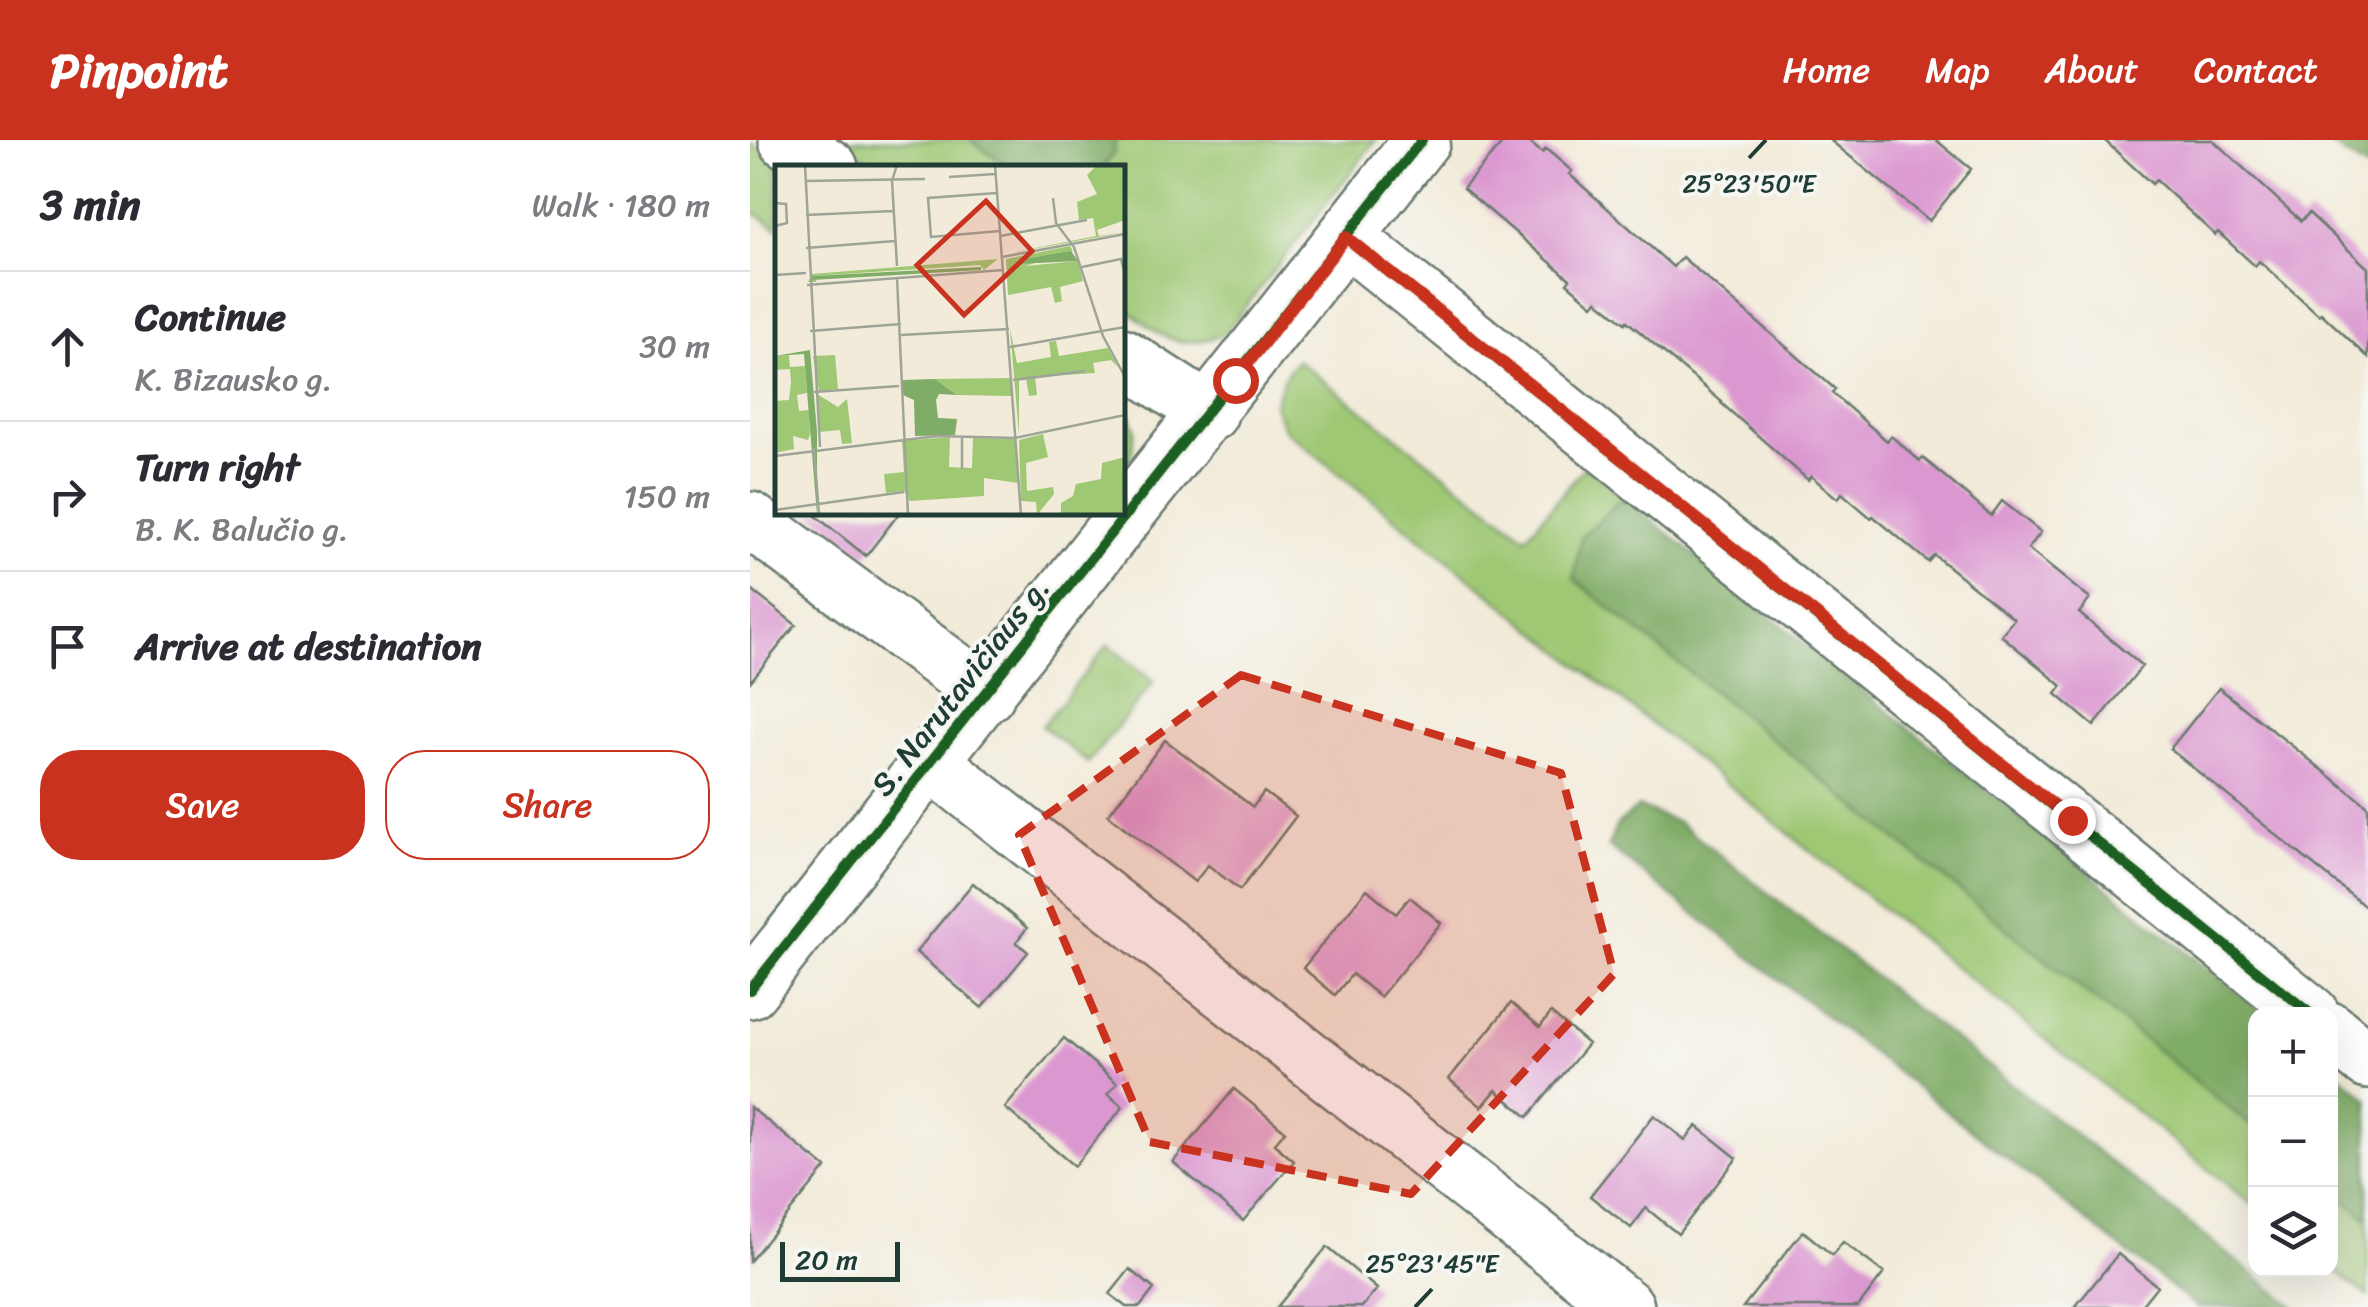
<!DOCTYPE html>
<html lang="en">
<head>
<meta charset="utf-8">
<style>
  :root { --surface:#fff; --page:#f2f2f3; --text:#2b2b33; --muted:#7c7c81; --line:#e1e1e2; --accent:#c8321e }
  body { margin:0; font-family:Sriracha,sans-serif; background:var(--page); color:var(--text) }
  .controls { position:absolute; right:30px; bottom:30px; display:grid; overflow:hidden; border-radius:20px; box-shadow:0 10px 40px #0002 }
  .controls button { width:90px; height:90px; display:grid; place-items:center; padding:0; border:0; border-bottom:2px solid var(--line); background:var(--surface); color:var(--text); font:50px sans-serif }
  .scale { position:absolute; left:30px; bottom:25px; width:120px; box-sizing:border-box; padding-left:10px; border:5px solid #1f3d34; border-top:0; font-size:28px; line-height:35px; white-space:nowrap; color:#1f3d34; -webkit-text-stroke:8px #f6f6f2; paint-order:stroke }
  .stop { position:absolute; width:30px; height:30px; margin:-22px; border:8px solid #c8321e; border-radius:50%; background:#fff }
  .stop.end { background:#c8321e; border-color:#fff; box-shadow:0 2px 10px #0008 }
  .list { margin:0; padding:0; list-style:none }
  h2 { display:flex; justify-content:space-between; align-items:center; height:130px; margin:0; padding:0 40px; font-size:42px }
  h2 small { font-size:32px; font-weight:400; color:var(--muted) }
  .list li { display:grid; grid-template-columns:65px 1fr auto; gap:30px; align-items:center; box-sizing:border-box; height:150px; padding:0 40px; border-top:2px solid var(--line) }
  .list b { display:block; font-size:38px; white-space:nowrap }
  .list p { margin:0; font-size:32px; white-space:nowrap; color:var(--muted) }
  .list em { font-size:32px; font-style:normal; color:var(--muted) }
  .actions { display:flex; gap:20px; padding:30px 40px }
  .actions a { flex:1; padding:22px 0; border:2px solid var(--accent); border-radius:40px; text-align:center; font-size:35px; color:var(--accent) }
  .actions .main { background:var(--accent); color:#fff }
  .icon { flex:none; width:55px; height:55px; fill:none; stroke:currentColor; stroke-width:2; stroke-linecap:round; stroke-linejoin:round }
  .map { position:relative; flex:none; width:1618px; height:1167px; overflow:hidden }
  header { display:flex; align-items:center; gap:60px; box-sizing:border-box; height:140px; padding:0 50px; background:var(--accent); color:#fff }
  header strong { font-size:48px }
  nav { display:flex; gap:55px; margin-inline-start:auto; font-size:35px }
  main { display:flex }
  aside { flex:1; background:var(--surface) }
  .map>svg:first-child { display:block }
</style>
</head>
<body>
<header>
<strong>Pinpoint</strong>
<nav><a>Home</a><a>Map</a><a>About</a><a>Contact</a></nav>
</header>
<main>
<aside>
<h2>3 min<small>Walk · 180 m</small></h2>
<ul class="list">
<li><svg class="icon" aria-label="ahead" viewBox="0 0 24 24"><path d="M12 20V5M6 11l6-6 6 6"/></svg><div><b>Continue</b><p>K. Bizausko g.</p></div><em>30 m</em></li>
<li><svg class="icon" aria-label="right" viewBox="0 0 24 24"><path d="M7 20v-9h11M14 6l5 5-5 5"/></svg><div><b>Turn right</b><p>B. K. Balučio g.</p></div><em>150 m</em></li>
<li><svg class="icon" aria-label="arrive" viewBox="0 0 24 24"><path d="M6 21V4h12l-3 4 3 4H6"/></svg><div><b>Arrive at destination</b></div></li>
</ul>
<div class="actions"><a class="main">Save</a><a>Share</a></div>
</aside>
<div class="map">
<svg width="1618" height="1167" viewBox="0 0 1618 1167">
  <rect width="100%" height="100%" fill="#f6f6f2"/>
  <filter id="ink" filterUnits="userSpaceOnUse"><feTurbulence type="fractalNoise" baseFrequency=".01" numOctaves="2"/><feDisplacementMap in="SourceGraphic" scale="20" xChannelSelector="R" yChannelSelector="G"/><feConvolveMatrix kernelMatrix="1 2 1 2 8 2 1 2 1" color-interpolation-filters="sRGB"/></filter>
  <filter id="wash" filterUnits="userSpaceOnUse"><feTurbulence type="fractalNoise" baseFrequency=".0048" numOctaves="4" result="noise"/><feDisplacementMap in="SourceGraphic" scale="40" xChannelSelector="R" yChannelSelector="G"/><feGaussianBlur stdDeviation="2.25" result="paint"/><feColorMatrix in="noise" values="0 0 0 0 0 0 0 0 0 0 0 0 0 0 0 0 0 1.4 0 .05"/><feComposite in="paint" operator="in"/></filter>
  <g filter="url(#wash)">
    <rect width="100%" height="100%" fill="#f2ebd9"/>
    <path fill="#9fc874" stroke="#5f8254" stroke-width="2.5" d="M 85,0 L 219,0 L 261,27 L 130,27 Z
      M 365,0 L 626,0 L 474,194 C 425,213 410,195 373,166 L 372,28 L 353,28 L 363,14 Z
      M 0,3 L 39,27 L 28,28 L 27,88 L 0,70 Z
      M 547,220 L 776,397 L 835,326 L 873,357 L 831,397 L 824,439 L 1505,989 L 1505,1067 L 535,290 L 524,265 L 533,239 Z
      M 372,254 L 385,289 L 380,322 L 373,317 Z
      M 358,505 L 404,542 L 338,623 L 292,586 Z
      M 1580,1049 L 1618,1079 L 1618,1157 L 1581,1127 Z"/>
    <path fill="#7fac66" stroke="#4f744d" stroke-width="2.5" d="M 219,0 L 365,0 L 363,14 L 353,27 L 261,27 Z
      M 1573,0 L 1618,0 L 1618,30 Z
      M 873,357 L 1514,874 L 1506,874 L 1505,989 L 824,439 L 831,397 Z
      M 888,667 L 929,683 L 1545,1167 L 1447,1167 L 858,706 L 867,685 Z
      M 1581,928 L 1618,959 L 1618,1079 L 1581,1049 Z"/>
    <g id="blocks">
      <path fill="#db98d0" d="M 755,0 L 777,0 L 792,13 L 796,9 L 822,31 L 819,34 L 923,127 L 932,117 L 1085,249 L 1082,253 L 1137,301 L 1141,296 L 1170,321 L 1173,318 L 1241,376 L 1252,361 L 1291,392 L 1278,409 L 1340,459 L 1329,473 L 1392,526 L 1344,586 L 1306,554 L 1312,546 L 1251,495 L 1264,479 L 1184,415 L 1178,422 L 1123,376 L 1121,378 L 1092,353 L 1088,359 L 1061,336 L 1058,340 L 971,263 L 972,262 L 877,181 L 875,183 L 847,160 L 843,165 L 817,143 L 820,139 L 713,48 Z
        M 1080,0 L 1186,0 L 1221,29 L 1179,81 Z
        M 1354,0 L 1463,0 L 1551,81 L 1559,73 L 1618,128 L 1618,217 L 1571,173 L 1569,175 L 1509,121 L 1505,126 L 1468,92 L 1465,95 L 1406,40 L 1402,44 Z
        M 61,372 L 150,372 L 116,416 Z
        M 0,449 L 46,485 L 0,542 Z
        M 1469,548 L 1618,666 L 1618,769 L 1420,609 Z
        M 415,600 L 503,667 L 514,652 L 546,676 L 490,750 L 458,725 L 445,742 L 358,675 Z
        M 223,743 L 277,788 L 266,802 L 278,812 L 232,868 L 166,812 Z
        M 617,749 L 646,774 L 660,757 L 691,783 L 630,857 L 602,834 L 585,855 L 553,828 Z
        M 761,863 L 790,887 L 801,873 L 838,904 L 778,977 L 746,950 L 732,967 L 699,939 Z
        M 314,898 L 367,943 L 358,954 L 373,967 L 324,1026 L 255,968 Z
        M 484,949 L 535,991 L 524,1004 L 544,1021 L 493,1081 L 423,1022 Z
        M 0,967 L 76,1028 L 0,1121 Z
        M 904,975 L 935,1000 L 947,986 L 987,1018 L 928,1094 L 896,1068 L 881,1088 L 840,1056 Z
        M 1053,1091 L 1082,1115 L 1093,1102 L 1134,1133 L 1108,1167 L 993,1167 Z
        M 577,1107 L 627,1149 L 612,1167 L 527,1167 Z
        M 1368,1114 L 1407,1146 L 1390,1167 L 1325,1167 Z
        M 380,1129 L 404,1149 L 390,1167 L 376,1167 L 360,1154 Z"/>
    </g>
  </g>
  <g filter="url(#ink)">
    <use href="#blocks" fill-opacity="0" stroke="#697a6e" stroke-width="2.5"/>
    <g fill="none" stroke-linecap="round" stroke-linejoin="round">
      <defs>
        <path id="minor" d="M 37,0 L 80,28
          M 596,97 L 1561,874
          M 372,216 L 460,273
          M 0,380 L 237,554
          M 182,623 L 876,1167
          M 0,850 C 226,568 449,284 672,0
          M 1580,890 L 1618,921"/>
      </defs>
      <use href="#minor" stroke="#697a6e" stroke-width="60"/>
      <use href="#minor" stroke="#fff" stroke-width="55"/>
      <defs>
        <path id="cycleway" d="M 596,97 L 1561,874
          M 0,850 C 226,568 449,284 672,0"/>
      </defs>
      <use href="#cycleway" stroke="#f6f6f2" stroke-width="16"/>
      <use href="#cycleway" stroke="#1b5e20" stroke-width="10"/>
    </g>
  </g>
  <g fill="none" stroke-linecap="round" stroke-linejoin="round" filter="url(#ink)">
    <path stroke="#c8321e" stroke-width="12" d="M 485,240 L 596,97 L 1322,680"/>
  </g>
  <path fill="#c8321e" fill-opacity="0.2" stroke="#c8321e" stroke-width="8" stroke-dasharray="20 12" stroke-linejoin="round" d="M 491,535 L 811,633 L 864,834 L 661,1054 L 400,1002 L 269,695 Z"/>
  <path fill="none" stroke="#1f3d34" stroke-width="4" d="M 999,18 L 1016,0M 665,1167 L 682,1149"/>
  <g text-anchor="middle" stroke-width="8" stroke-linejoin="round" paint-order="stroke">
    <g font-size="32" fill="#1f3d34" stroke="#f6f6f2">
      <text transform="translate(210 546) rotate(-52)" y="11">S. Narutavičiaus g.</text>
    </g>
  </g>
  <g transform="translate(25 25)">
    <rect width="350" height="350" fill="#f2ebd9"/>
    <path d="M 322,0 L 350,0 L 350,55 L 322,65 L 324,71 L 350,67 L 230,89 L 321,71 L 318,53 L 304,55 L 302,37 L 322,29 L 312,10 ZM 295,81 L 298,86 L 250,101 L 303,96 L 308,116 L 285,122 L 287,136 L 280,138 L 276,122 L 233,130 L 231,94 ZM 223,94 L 209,105 L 205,100 L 37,111 L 42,117 L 33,117 L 37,109 ZM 235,164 L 242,198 L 276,192 L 274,177 L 281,176 L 284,191 L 333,183 L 343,202 L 336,195 L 318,198 L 320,208 L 260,212 L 262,230 L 254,231 L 251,213 L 244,213 L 244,270 ZM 14,190 L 15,202 L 30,201 L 32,228 L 22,230 L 24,246 L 34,245 L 35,269 L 33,275 L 18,271 L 19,284 L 0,288 L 0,236 L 14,235 L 16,217 L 15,204 L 0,205 L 0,191 ZM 60,190 L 63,224 L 44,226 L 38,191 ZM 236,213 L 237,231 L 182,230 L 160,214 ZM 42,229 L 63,242 L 72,234 L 77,278 L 67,279 L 65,265 L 44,267 ZM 268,269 L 273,292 L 251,298 L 252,326 L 278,322 L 279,329 L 262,350 L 261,337 L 246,336 L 244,275 ZM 175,272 L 174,302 L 197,303 L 198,273 L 240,274 L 243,318 L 209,313 L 209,331 L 135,336 L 129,326 L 111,328 L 109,309 L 129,307 L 127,276 ZM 350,292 L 350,350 L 286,350 L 286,338 L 298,331 L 301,319 L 326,314 L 327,298 Z" fill="#9fc874"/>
    <path d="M 296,86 L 303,96 L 241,99 L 244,95 ZM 206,102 L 206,105 L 37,115 L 37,111 ZM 35,185 L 42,267 L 42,350 L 29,189 L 0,191 ZM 160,214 L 182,230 L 164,229 L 161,235 L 163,253 L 182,254 L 180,270 L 140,271 L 139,235 L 128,230 L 128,215 Z" fill="#7fac66"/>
    <path fill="none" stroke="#9ea597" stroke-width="2.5" d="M 30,0 L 45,282M 220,0 L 246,350M 174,12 L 220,9M 30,16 L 150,14M 222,28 L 153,33 L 156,72 L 225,66M 278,33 L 281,58 L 299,82 L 328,171 L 350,212M 0,38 L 11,39 L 12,58 L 0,61M 31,50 L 118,46M 225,71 L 312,55M 31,83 L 120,76M 227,92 L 350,69M 122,101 L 117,16 L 122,0M 307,102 L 346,94 L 350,110M 0,110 L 31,108M 122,113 L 133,350M 32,120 L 228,105M 35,166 L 126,159M 126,170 L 234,164M 235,182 L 350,162M 238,215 L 310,206M 39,227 L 124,221M 39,283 L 44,350M 0,291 L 162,271 L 240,273 L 350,250M 187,304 L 187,271M 0,345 L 129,327"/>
    <path fill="#c8321e" fill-opacity="0.15" stroke="#c8321e" stroke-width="5" d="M 211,36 L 257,86 L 189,150 L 142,100 Z"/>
    <rect width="350" height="350" fill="none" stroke="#1f3d34" stroke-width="5"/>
  </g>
  <g font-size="25" text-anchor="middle" fill="#1f3d34" stroke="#f6f6f2" stroke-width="8" stroke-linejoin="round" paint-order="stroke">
    <text x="999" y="52">25°23'50"E</text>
    <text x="682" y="1132">25°23'45"E</text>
  </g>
</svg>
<div class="controls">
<button>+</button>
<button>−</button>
<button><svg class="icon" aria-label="layers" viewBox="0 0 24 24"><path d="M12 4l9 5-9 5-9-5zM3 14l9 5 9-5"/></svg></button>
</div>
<div class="scale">20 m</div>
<div class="stop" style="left:485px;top:240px"></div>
<div class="stop end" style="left:1322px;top:680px"></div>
</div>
</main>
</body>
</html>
